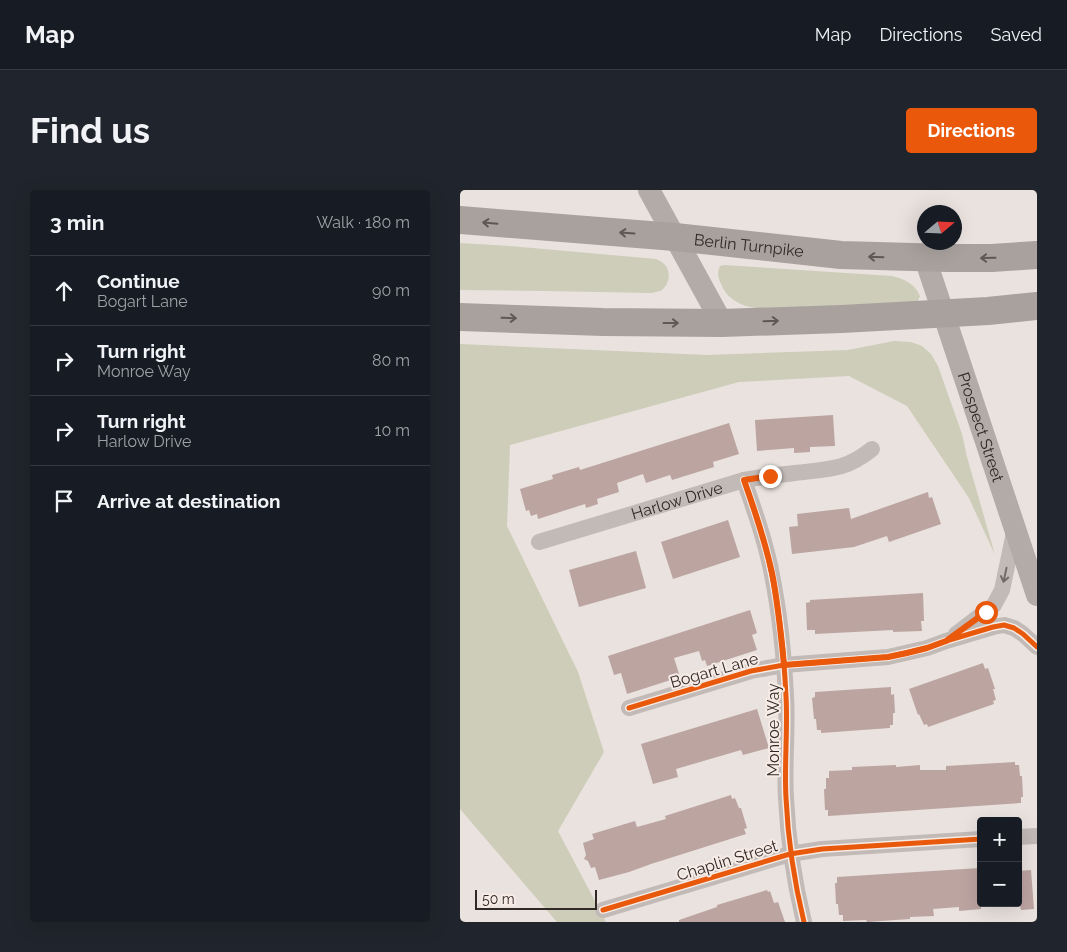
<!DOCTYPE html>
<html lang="en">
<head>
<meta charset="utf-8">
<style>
  :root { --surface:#171b24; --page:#20242c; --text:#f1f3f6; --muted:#9ea1a6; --line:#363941; --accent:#ea580c }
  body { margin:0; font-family:Raleway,sans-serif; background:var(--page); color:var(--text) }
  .controls { position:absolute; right:15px; bottom:15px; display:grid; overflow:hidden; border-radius:5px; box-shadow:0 5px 20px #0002 }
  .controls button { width:45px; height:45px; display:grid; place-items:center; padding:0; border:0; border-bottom:1px solid var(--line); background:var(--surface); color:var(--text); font:25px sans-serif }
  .compass { position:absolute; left:457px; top:15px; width:45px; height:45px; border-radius:50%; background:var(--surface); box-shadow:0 5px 20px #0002; rotate:71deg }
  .scale { position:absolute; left:15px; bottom:12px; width:122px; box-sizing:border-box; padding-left:5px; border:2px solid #322826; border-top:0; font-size:14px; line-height:18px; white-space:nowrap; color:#322826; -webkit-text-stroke:4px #f7ebe5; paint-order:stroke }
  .stop { position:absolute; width:15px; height:15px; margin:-11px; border:4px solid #ea580c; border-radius:50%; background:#fff }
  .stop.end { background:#ea580c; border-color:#fff; box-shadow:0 1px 5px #0008 }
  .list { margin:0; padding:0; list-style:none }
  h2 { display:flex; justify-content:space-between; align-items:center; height:65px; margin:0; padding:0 20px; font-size:21px }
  h2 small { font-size:16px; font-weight:400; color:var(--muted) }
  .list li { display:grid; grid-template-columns:32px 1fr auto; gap:15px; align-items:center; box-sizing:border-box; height:70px; padding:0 20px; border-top:1px solid var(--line) }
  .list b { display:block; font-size:19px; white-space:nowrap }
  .list p { margin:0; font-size:16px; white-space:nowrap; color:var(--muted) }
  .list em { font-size:16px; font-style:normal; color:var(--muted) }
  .icon { flex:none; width:28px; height:28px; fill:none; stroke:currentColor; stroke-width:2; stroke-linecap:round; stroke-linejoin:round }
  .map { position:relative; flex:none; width:577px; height:732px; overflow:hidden; border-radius:5px }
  header { display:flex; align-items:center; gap:30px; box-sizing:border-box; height:70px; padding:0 25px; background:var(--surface); border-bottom:1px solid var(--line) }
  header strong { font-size:24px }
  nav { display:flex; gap:28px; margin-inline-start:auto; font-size:18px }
  .intro { display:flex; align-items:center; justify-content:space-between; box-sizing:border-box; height:120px; padding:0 30px }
  h1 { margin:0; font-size:35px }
  .button { padding:12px 22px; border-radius:5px; background:var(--accent); color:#fff; font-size:18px; font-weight:700 }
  main { display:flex; gap:30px; padding:0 30px }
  aside { flex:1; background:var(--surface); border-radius:5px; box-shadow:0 5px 20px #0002 }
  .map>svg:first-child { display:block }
</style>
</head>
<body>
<header>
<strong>Map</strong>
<nav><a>Map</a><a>Directions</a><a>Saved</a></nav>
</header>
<div class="intro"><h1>Find us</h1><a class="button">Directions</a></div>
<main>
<aside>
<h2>3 min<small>Walk · 180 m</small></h2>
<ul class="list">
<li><svg class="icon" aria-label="ahead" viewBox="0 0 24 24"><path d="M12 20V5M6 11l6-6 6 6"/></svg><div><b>Continue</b><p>Bogart Lane</p></div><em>90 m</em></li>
<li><svg class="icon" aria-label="right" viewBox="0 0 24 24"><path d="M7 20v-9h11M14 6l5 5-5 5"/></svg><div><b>Turn right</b><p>Monroe Way</p></div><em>80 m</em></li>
<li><svg class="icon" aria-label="right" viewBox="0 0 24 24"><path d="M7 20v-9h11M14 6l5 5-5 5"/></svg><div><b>Turn right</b><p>Harlow Drive</p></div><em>10 m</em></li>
<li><svg class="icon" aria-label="arrive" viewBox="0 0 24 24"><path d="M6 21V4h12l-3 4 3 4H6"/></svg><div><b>Arrive at destination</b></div></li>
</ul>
</aside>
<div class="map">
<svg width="577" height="732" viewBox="0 0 577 732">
  <rect width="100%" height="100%" fill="#e9e2de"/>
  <path fill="#cdcdb9" d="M 0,53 L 50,56 L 196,69 C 198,70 201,71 203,73 C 212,80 210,96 200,101 C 197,102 195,102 192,103 L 85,101 L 0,100 Z
    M 264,75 L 432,86 C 445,89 455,94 460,106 L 457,112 C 418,114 379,116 340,117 C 324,117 306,120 290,117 C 277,114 266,107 261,94 C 258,87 257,83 260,76 Z
    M 434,151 L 451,152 L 462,156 L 471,164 L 478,176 L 502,244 L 507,267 L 535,365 L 509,308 L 447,216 L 389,186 L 279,192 L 50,255 L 47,336 L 118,482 L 144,562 L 98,641 L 146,732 L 97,732 L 0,619 L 0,154 L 247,165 L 388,160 Z"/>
  <path fill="#bca4a1" d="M 373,225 L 375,256 L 350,257 L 350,262 L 334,263 L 334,258 L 297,261 L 295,230 Z
    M 269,233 L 279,264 L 253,272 L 254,277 L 212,290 L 210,285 L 186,293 L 183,284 L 157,293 L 159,302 L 137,309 L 138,314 L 126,318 L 125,314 L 78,329 L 77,324 L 71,326 L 69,320 L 66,321 L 60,299 L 93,289 L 92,285 L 119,277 L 120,280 Z
    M 468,302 L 469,308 L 472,307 L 481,334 L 429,352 L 427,346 L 394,357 L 332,364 L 329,337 L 338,336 L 337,324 L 389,318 L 391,329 Z
    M 268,330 L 280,367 L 213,389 L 201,352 Z
    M 176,361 L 186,398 L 119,417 L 109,380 Z
    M 463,403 L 464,431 L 461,431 L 462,441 L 433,442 L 433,440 L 355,444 L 355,440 L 347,440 L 346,413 L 350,412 L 350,410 Z
    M 290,420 L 297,443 L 292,445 L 297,460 L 247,476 L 245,470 L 242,471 L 239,461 L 214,468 L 220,487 L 167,504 L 161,483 L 154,485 L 148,466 Z
    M 523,473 L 525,479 L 528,478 L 535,499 L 533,499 L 536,510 L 533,511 L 534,514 L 468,537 L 467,534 L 464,535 L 459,524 L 458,525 L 449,499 Z
    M 431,497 L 431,505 L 434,504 L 435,523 L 433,523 L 433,535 L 430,535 L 430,538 L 361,543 L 361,540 L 357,540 L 356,529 L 354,529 L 352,508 L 355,507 L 355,502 Z
    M 297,519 L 309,558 L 283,565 L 281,560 L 216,579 L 218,587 L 193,594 L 181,554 Z
    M 555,572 L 555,575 L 559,575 L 560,586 L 562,586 L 563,607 L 561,607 L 561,613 L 368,626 L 368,620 L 365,620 L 364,599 L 366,599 L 366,588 L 369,588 L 369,581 L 392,580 L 392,577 L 436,575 L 436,577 L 460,575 L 460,580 L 486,580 L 486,576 Z
    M 271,605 L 272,609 L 275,608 L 279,618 L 281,618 L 287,638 L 284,639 L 286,644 L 191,674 L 169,682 L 139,690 L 135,677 L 131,678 L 128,671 L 124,669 L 126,665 L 123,653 L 134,649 L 132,644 L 175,631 L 177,637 L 206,629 L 205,626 Z
    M 520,678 L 521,719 L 499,721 L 499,717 L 473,719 L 474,726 L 450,727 L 450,729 L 407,732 L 406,730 L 383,731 L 383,725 L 379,725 L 378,714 L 376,714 L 375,693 L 377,693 L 377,687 Z
    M 571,680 L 574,719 L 561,720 L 560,716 L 558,717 L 558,681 Z
    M 307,700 L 308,702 L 310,701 L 314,713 L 318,712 L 325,732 L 219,732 L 219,730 L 257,717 L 257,715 Z"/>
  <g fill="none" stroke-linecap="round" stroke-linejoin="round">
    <g stroke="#c2bab7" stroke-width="16">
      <path d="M 284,290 C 295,322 306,353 312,385 C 320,425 324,465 326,506 C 328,540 324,574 326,608 C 328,650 334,691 344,732"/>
      <path id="s1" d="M 79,352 L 284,290 C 301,287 318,285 335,283 C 367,279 385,281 412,259"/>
      <path d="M 496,444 L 534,415 L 542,400 L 555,338"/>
      <path d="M 169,518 L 291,481 L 324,475 L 428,467 L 467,458 L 486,451 L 533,437 L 544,435 L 554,438 L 563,444 L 577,457"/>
      <path d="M 558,647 L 577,646"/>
      <path d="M 143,720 L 330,664 L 362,659 L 521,649"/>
    </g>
    <g stroke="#b3aba8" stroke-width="22">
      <path d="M 189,0 L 262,133"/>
      <path id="s2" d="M 465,68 L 577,405"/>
    </g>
    <g stroke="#a8a19d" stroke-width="28">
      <path id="s3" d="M 0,30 L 215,47 L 381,65 L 488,68 L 532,68 L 577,65"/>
      <path d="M 0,127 L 143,132 L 262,133 L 382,129 L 528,121 L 577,116"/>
    </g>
    <defs>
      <path id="cycleway" d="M 284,290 C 295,322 306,353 312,385 C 320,425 324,465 326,506 C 328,540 324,574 326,608 C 328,650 334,691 344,732
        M 169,518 L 291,481 L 324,475 L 428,467 L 467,458 L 486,451 L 533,437 L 544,435 L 554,438 L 563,444 L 577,457
        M 143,720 L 330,664 L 362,659 L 521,649"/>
    </defs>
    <use href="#cycleway" stroke="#f7ebe5" stroke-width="8"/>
    <use href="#cycleway" stroke="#e8590c" stroke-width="5"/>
  </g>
  <defs><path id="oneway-shaft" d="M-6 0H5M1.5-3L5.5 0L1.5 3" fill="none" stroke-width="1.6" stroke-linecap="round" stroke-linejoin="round" transform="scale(1.25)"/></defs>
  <g stroke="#615856">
    <use href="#oneway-shaft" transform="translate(30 33) rotate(-175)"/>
    <use href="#oneway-shaft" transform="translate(167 43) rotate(-176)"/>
    <use href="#oneway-shaft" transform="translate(416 67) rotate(-178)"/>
    <use href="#oneway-shaft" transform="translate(528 68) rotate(179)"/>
    <use href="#oneway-shaft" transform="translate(49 128) rotate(2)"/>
    <use href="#oneway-shaft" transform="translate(311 131) rotate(-2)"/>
    <use href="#oneway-shaft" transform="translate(211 133)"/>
  </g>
  <use stroke="#736a67" href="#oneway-shaft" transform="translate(545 385) rotate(102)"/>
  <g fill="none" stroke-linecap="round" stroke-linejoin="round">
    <path stroke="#ea580c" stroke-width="6" d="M 310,286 L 284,290 C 295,321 305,351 312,383 C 318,413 321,444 324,475 L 428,467 L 447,463 L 467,458 L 486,451 L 526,422"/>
  </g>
  <g text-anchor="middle" stroke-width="4" stroke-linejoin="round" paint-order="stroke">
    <g font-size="16" fill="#322826" stroke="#f7ebe5">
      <text dy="6" stroke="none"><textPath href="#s3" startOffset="290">Berlin Turnpike</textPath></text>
      <text dy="6" stroke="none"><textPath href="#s2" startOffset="178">Prospect Street</textPath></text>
      <text dy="6" stroke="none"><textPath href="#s1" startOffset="144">Harlow Drive</textPath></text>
      <text transform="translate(254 480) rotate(-16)" y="6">Bogart Lane</text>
      <text transform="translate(313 540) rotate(-90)" y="6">Monroe Way</text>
      <text transform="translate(267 670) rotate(-17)" y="6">Chaplin Street</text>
    </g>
  </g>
</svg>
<div class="controls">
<button>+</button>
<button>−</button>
</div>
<svg class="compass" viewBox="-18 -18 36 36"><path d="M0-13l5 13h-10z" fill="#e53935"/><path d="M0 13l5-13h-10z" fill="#9ea1a6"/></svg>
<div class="scale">50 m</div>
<div class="stop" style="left:526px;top:422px"></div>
<div class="stop end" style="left:310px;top:286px"></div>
</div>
</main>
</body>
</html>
